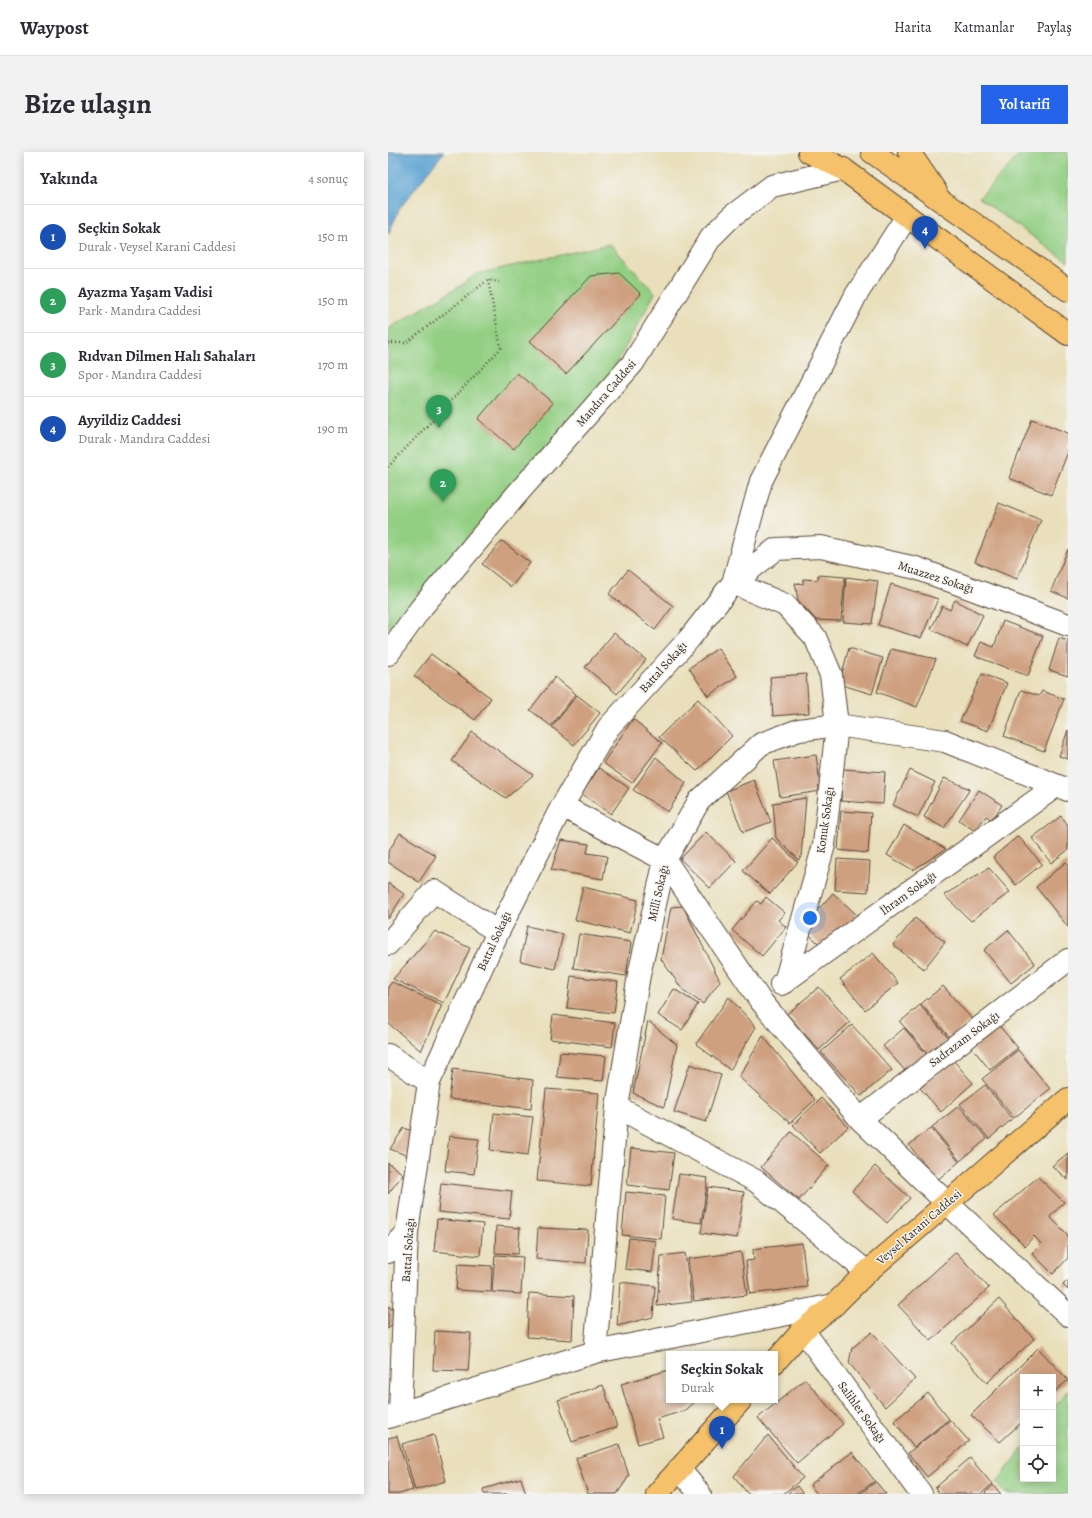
<!DOCTYPE html>
<html lang="tr">
<head>
<meta charset="utf-8">
<style>
  :root { --surface:#fff; --page:#f2f2f3; --text:#2b2b33; --muted:#7c7c81; --line:#e1e1e2; --accent:#2563eb }
  body { margin:0; font-family:Alegreya,serif; background:var(--page); color:var(--text) }
  .controls { position:absolute; right:12px; bottom:12px; display:grid; overflow:hidden; border-radius:0px; box-shadow:0 2px 10px #0003 }
  .controls button { width:36px; height:36px; display:grid; place-items:center; padding:0; border:0; border-bottom:1px solid var(--line); background:var(--surface); color:var(--text); font:20px sans-serif }
  .you { position:absolute; left:422px; top:766px; width:14px; height:14px; margin:-10px; border:3px solid #fff; border-radius:50%; background:#1a73e8; box-shadow:0 0 0 6px #1a73e833 }
  .badge { display:grid; place-items:center; width:26px; height:26px; border-radius:50%; background:var(--accent); color:#fff; font-size:13px; font-weight:700 }
  .pin { position:absolute; translate:-50% -33px; filter:drop-shadow(0 1px 2px #0008) }
  .pin::after { content:''; position:absolute; top:21px; width:14px; height:12px; background:inherit; clip-path:polygon(0 0,100% 0,50% 100%) }
  .popup { position:absolute; left:278px; top:1199px; width:112px; height:52px; box-sizing:border-box; display:grid; place-content:center; border-radius:0px; background:var(--surface); filter:drop-shadow(0 1px 3px #0005); font-size:13px; white-space:nowrap; color:var(--muted) }
  .popup b { font-size:15px; color:var(--text) }
  .popup::after { content:''; position:absolute; left:50%; top:100%; margin-left:-8px; border:8px solid transparent; border-top-color:var(--surface) }
  .list { margin:0; padding:0; list-style:none }
  h2 { display:flex; justify-content:space-between; align-items:center; height:52px; margin:0; padding:0 16px; font-size:17px }
  h2 small { font-size:13px; font-weight:400; color:var(--muted) }
  .list li { display:grid; grid-template-columns:26px 1fr auto; gap:12px; align-items:center; box-sizing:border-box; height:64px; padding:0 16px; border-top:1px solid var(--line) }
  .list b { display:block; font-size:15px; white-space:nowrap }
  .list p { margin:0; font-size:13px; white-space:nowrap; color:var(--muted) }
  .list em { font-size:13px; font-style:normal; color:var(--muted) }
  .icon { flex:none; width:22px; height:22px; fill:none; stroke:currentColor; stroke-width:2; stroke-linecap:round; stroke-linejoin:round }
  .map { position:relative; flex:none; width:680px; height:1342px; overflow:hidden; border-radius:0px }
  header { display:flex; align-items:center; gap:24px; box-sizing:border-box; height:56px; padding:0 20px; background:var(--surface); border-bottom:1px solid var(--line) }
  header strong { font-size:19px }
  nav { display:flex; gap:22px; margin-inline-start:auto; font-size:14px }
  .intro { display:flex; align-items:center; justify-content:space-between; box-sizing:border-box; height:96px; padding:0 24px }
  h1 { margin:0; font-size:28px }
  .button { padding:10px 18px; border-radius:0px; background:var(--accent); color:#fff; font-size:14px; font-weight:700 }
  main { display:flex; gap:24px; padding:0 24px }
  aside { flex:1; background:var(--surface); border-radius:0px; box-shadow:0 2px 10px #0003 }
  .map>svg:first-child { display:block }
</style>
</head>
<body>
<header>
<strong>Waypost</strong>
<nav><a>Harita</a><a>Katmanlar</a><a>Paylaş</a></nav>
</header>
<div class="intro"><h1>Bize ulaşın</h1><a class="button">Yol tarifi</a></div>
<main>
<aside>
<h2>Yakında<small>4 sonuç</small></h2>
<ul class="list">
<li><span class="badge" style="background:#1a4fb4">1</span><div><b>Seçkin Sokak</b><p>Durak · Veysel Karani Caddesi</p></div><em>150 m</em></li>
<li><span class="badge" style="background:#2e9e5b">2</span><div><b>Ayazma Yaşam Vadisi</b><p>Park · Mandıra Caddesi</p></div><em>150 m</em></li>
<li><span class="badge" style="background:#2e9e5b">3</span><div><b>Rıdvan Dilmen Halı Sahaları</b><p>Spor · Mandıra Caddesi</p></div><em>170 m</em></li>
<li><span class="badge" style="background:#1a4fb4">4</span><div><b>Ayyildiz Caddesi</b><p>Durak · Mandıra Caddesi</p></div><em>190 m</em></li>
</ul>
</aside>
<div class="map">
<svg width="680" height="1342" viewBox="0 0 680 1342">
  <rect width="100%" height="100%" fill="#f6f6f2"/>
  <filter id="ink" filterUnits="userSpaceOnUse"><feTurbulence type="fractalNoise" baseFrequency=".025" numOctaves="2"/><feDisplacementMap in="SourceGraphic" scale="8" xChannelSelector="R" yChannelSelector="G"/><feConvolveMatrix kernelMatrix="1 2 1 2 8 2 1 2 1" color-interpolation-filters="sRGB"/></filter>
  <filter id="wash" filterUnits="userSpaceOnUse"><feTurbulence type="fractalNoise" baseFrequency=".012" numOctaves="4" result="noise"/><feDisplacementMap in="SourceGraphic" scale="16" xChannelSelector="R" yChannelSelector="G"/><feGaussianBlur stdDeviation="0.9" result="paint"/><feColorMatrix in="noise" values="0 0 0 0 0 0 0 0 0 0 0 0 0 0 0 0 0 1.4 0 .05"/><feComposite in="paint" operator="in"/></filter>
  <g filter="url(#wash)">
    <rect width="100%" height="100%" fill="#e9dfbb"/>
    <path fill="#93cf83" stroke="#677c50" d="M 634,0 L 680,0 L 680,110 L 591,46 Z
      M 222,92 L 267,141 L 222,223 L 0,477 L 0,177 L 72,134 L 88,122 Z
      M 680,1238 L 680,1342 L 618,1342 L 609,1330 L 635,1296 L 635,1327 L 665,1327 L 665,1257 Z"/>
    <path fill="#5ba3d2" stroke="#4b6678" d="M 0,0 L 56,0 L 12,56 L 0,83 Z"/>
    <g id="blocks">
      <path fill="#cfa080" d="M 231,121 L 253,142 L 178,222 L 142,189 L 203,124 Z
        M 129,221 L 165,251 L 126,297 L 90,267 Z
        M 644,267 L 680,281 L 680,300 L 663,343 L 621,326 Z
        M 611,351 L 653,368 L 629,427 L 587,410 Z
        M 114,389 L 142,411 L 123,435 L 94,412 Z
        M 680,397 L 680,446 L 663,439 Z
        M 240,418 L 285,454 L 267,478 L 221,442 Z
        M 430,423 L 457,425 L 453,469 L 428,468 L 410,448 L 407,431 L 415,432 L 415,427 L 430,428 Z
        M 458,425 L 490,429 L 484,472 L 455,470 Z
        M 503,432 L 550,447 L 533,486 L 490,473 Z
        M 567,448 L 595,463 L 579,495 L 543,477 L 554,454 L 562,458 Z
        M 615,469 L 655,484 L 640,524 L 587,504 L 593,490 L 606,495 Z
        M 226,481 L 258,508 L 229,542 L 197,515 Z
        M 671,486 L 680,489 L 680,524 L 661,518 Z
        M 330,496 L 349,524 L 320,544 L 301,516 Z
        M 461,496 L 495,506 L 484,542 L 451,532 Z
        M 503,497 L 548,507 L 529,555 L 489,540 Z
        M 43,502 L 103,546 L 87,568 L 26,524 Z
        M 418,522 L 421,561 L 385,564 L 382,525 Z
        M 594,522 L 619,531 L 600,579 L 572,569 Z
        M 167,525 L 188,542 L 163,574 L 142,558 Z
        M 633,538 L 651,544 L 654,539 L 676,547 L 656,599 L 616,584 Z
        M 189,543 L 212,561 L 186,593 L 164,575 Z
        M 310,547 L 344,584 L 309,619 L 271,585 Z
        M 245,567 L 274,591 L 244,631 L 215,611 Z
        M 680,578 L 680,607 L 671,604 Z
        M 84,580 L 145,623 L 118,646 L 64,609 Z
        M 428,603 L 433,639 L 392,645 L 386,609 Z
        M 268,605 L 298,631 L 280,660 L 245,638 Z
        M 211,616 L 241,636 L 223,662 L 194,642 Z
        M 455,617 L 497,620 L 495,652 L 453,649 Z
        M 522,618 L 547,630 L 530,665 L 505,653 Z
        M 556,626 L 582,637 L 556,676 L 536,665 Z
        M 366,628 L 383,670 L 355,680 L 338,639 Z
        M 591,638 L 614,653 L 604,668 L 598,664 L 587,679 L 571,668 Z
        M 418,646 L 413,705 L 411,708 L 388,686 L 385,651 Z
        M 453,659 L 483,661 L 480,701 L 450,698 Z
        M 673,664 L 680,673 L 680,698 L 663,711 L 644,686 Z
        M 516,673 L 558,697 L 525,718 L 499,703 Z
        M 318,680 L 348,709 L 322,736 L 292,707 Z
        M 12,681 L 48,704 L 31,730 L 0,710 L 0,700 Z
        M 630,684 L 654,712 L 628,733 L 605,705 Z
        M 384,686 L 410,710 L 382,742 L 355,719 Z
        M 173,688 L 201,692 L 199,701 L 219,704 L 215,727 L 163,718 Z
        M 449,707 L 482,709 L 480,740 L 447,738 Z
        M 678,710 L 680,712 L 680,775 L 648,735 Z
        M 601,716 L 622,740 L 583,769 L 556,743 Z
        M 0,731 L 16,742 L 0,767 Z
        M 195,735 L 250,748 L 242,781 L 187,768 Z
        M 445,741 L 470,764 L 436,796 L 417,779 L 429,765 L 426,762 Z
        M 378,745 L 397,761 L 390,768 L 398,775 L 374,804 L 344,778 L 369,749 L 373,752 Z
        M 295,754 L 332,829 L 315,852 L 294,837 L 273,807 L 283,755 Z
        M 527,766 L 557,790 L 536,817 L 505,793 Z
        M 139,774 L 175,782 L 167,817 L 132,809 Z
        M 620,778 L 647,812 L 623,831 L 596,798 Z
        M 47,779 L 82,796 L 56,851 L 5,827 Z
        M 191,782 L 243,790 L 238,824 L 185,816 Z
        M 485,801 L 510,831 L 477,858 L 452,827 Z
        M 183,824 L 230,830 L 226,861 L 179,856 Z
        M 4,830 L 54,853 L 33,899 L 0,871 L 0,835 Z
        M 555,834 L 584,867 L 562,886 L 533,852 Z
        M 431,835 L 462,870 L 431,898 L 399,862 Z
        M 286,837 L 310,852 L 294,878 L 270,863 Z
        M 341,845 L 368,875 L 342,918 L 308,892 Z
        M 532,853 L 561,887 L 542,904 L 512,870 Z
        M 165,863 L 227,871 L 224,895 L 162,887 Z
        M 260,869 L 289,893 L 276,955 L 245,941 Z
        M 608,870 L 630,896 L 602,918 L 581,892 Z
        M 464,873 L 504,918 L 473,944 L 433,900 Z
        M 516,876 L 541,905 L 521,923 L 495,894 Z
        M 375,884 L 427,948 L 402,971 L 351,925 Z
        M 630,898 L 662,937 L 626,966 L 594,927 Z
        M 172,900 L 218,904 L 215,929 L 169,925 Z
        M 565,908 L 585,931 L 553,960 L 532,936 Z
        M 302,912 L 333,923 L 318,970 L 286,960 Z
        M 65,917 L 145,928 L 143,957 L 61,947 Z
        M 597,933 L 624,967 L 601,987 L 572,952 Z
        M 158,937 L 211,941 L 203,1034 L 149,1029 Z
        M 433,946 L 460,975 L 432,1001 L 405,973 Z
        M 571,954 L 599,987 L 572,1009 L 544,975 Z
        M 106,961 L 145,965 L 140,1003 L 102,998 Z
        M 16,976 L 27,980 L 20,1004 L 2,997 Z
        M 543,976 L 571,1010 L 549,1028 L 521,993 Z
        M 403,980 L 441,1013 L 411,1048 L 373,1015 Z
        M 61,984 L 91,987 L 86,1022 L 57,1019 Z
        M 243,996 L 286,1001 L 281,1038 L 239,1033 Z
        M 680,1001 L 680,1028 L 664,1014 Z
        M 0,1011 L 15,1022 L 0,1042 Z
        M 487,1014 L 522,1046 L 499,1071 L 464,1039 Z
        M 291,1022 L 320,1026 L 313,1071 L 284,1067 Z
        M 650,1025 L 676,1050 L 662,1065 L 680,1083 L 680,1106 L 665,1122 L 644,1101 L 653,1092 L 646,1084 L 637,1094 L 606,1063 Z
        M 53,1031 L 124,1039 L 121,1067 L 50,1060 Z
        M 320,1035 L 356,1040 L 349,1086 L 313,1081 Z
        M 238,1040 L 277,1044 L 273,1087 L 234,1083 Z
        M 49,1067 L 95,1072 L 92,1104 L 46,1099 Z
        M 108,1074 L 132,1076 L 130,1102 L 107,1101 Z
        M 150,1076 L 200,1078 L 198,1111 L 148,1107 Z
        M 241,1086 L 268,1089 L 264,1120 L 237,1117 Z
        M 414,1091 L 419,1135 L 362,1142 L 358,1109 L 366,1108 L 365,1097 Z
        M 353,1100 L 359,1143 L 306,1149 L 300,1107 Z
        M 568,1100 L 601,1136 L 543,1189 L 510,1153 Z
        M 297,1101 L 304,1150 L 269,1154 L 273,1104 Z
        M 107,1103 L 135,1105 L 133,1142 L 104,1140 Z
        M 70,1112 L 104,1114 L 103,1140 L 68,1138 Z
        M 680,1128 L 680,1138 L 675,1133 Z
        M 232,1130 L 267,1134 L 265,1165 L 229,1174 Z
        M 141,1141 L 186,1144 L 184,1188 L 139,1185 Z
        M 611,1147 L 646,1187 L 599,1231 L 564,1191 Z
        M 0,1154 L 11,1163 L 0,1177 Z
        M 47,1179 L 83,1181 L 80,1219 L 45,1218 Z
        M 484,1180 L 527,1227 L 497,1255 L 461,1211 L 464,1196 Z
        M 650,1196 L 680,1228 L 665,1241 L 665,1225 L 635,1225 L 635,1269 L 612,1290 L 583,1263 Z
        M 281,1218 L 281,1248 L 309,1248 L 298,1258 L 269,1267 L 275,1285 L 250,1292 L 233,1232 Z
        M 417,1227 L 455,1272 L 409,1311 L 370,1266 Z
        M 215,1233 L 229,1275 L 184,1290 L 170,1248 Z
        M 540,1241 L 561,1267 L 526,1295 L 506,1269 Z
        M 562,1268 L 581,1289 L 539,1325 L 520,1301 Z
        M 46,1283 L 58,1329 L 27,1338 L 14,1292 Z
        M 380,1283 L 415,1326 L 395,1342 L 360,1342 L 346,1324 Z
        M 9,1284 L 25,1338 L 11,1342 L 0,1342 L 0,1286 Z
        M 231,1292 L 241,1324 L 229,1342 L 200,1342 L 188,1306 Z
        M 464,1300 L 487,1329 L 469,1342 L 429,1342 L 422,1333 Z
        M 582,1306 L 604,1332 L 593,1342 L 552,1342 L 547,1336 Z
        M 133,1326 L 138,1342 L 96,1342 L 95,1337 Z
        M 488,1330 L 498,1342 L 472,1342 Z
        M 605,1333 L 613,1342 L 596,1342 Z
        M 409,1334 L 415,1342 L 399,1342 Z"/>
    </g>
  </g>
  <g filter="url(#ink)">
    <use href="#blocks" fill-opacity="0" stroke="#554536" stroke-width="1"/>
    <g fill="none" stroke-linecap="round" stroke-linejoin="round">
      <defs>
        <path id="minor" d="M 0,502 L 33,456 L 129,342 L 245,211 L 323,85 L 344,64 L 384,34 L 455,17
          M 174,654 L 277,708 L 372,848 L 472,967 L 559,1051 L 680,1163
          M 0,792 L 46,739 L 110,780
          M 397,830 L 436,693 L 449,573 L 443,523 L 427,485 L 397,453 L 345,431 L 373,329 L 468,143 L 519,64
          M 393,832 L 668,634
          M 0,903 L 41,930
          M 229,955 L 251,823 L 277,708 L 311,649 L 373,592 L 411,578 L 449,573 L 557,589 L 680,638
          M 472,967 L 680,808
          M 0,1100 L 19,1080
          M 415,1178 L 533,1342
          M 207,1200 L 229,955 L 368,1029 L 479,1120
          M 12,1262 L 19,1080 L 41,930 L 110,780 L 174,654 L 220,576 L 301,487 L 345,431 L 388,397 L 433,395 L 528,416 L 680,473
          M 0,1265 L 207,1200 L 446,1153
          M 291,1317 L 312,1342"/>
        <path id="major" d="M 421,0 L 455,17 L 680,182
          M 484,0 L 680,138
          M 521,0 L 548,40
          M 387,1210 L 415,1178 L 446,1153 L 479,1120 L 680,947
          M 269,1342 L 353,1248"/>
      </defs>
      <use href="#minor" stroke="#554536" stroke-width="24"/>
      <use href="#major" stroke="#554536" stroke-width="24"/>
      <path stroke="#554536" stroke-width="2.5" stroke-dasharray="1 3" stroke-linecap="butt" d="M 0,191 L 18,191 L 100,128 L 111,130
        M 0,315 L 113,196 L 100,128"/>
      <use href="#minor" stroke="#fff" stroke-width="22"/>
      <use href="#major" stroke="#f5c16b" stroke-width="22"/>
    </g>
  </g>
  <g text-anchor="middle" stroke-width="3" stroke-linejoin="round" paint-order="stroke">
    <g font-size="12" fill="#3b2a1e" stroke="#f6f6f2">
      <text transform="translate(218 241) rotate(-49)" y="4">Mandıra Caddesi</text>
      <text transform="translate(548 425) rotate(18)" y="4">Muazzez Sokağı</text>
      <text transform="translate(275 515) rotate(-48)" y="4">Battal Sokağı</text>
      <text transform="translate(437 668) rotate(-82)" y="4">Konuk Sokağı</text>
      <text transform="translate(270 741) rotate(-77)" y="4">Milli Sokağı</text>
      <text transform="translate(520 741) rotate(-36)" y="4">İhram Sokağı</text>
      <text transform="translate(106 789) rotate(-65)" y="4">Battal Sokağı</text>
      <text transform="translate(576 887) rotate(-37)" y="4">Sadrazam Sokağı</text>
      <text transform="translate(531 1075) rotate(-41)" y="4">Veysel Karani Caddesi</text>
      <text transform="translate(20 1098) rotate(-86)" y="4">Battal Sokağı</text>
      <text transform="translate(474 1260) rotate(54)" y="4">Salihler Sokağı</text>
    </g>
  </g>
</svg>
<div class="controls">
<button>+</button>
<button>−</button>
<button><svg class="icon" aria-label="locate" viewBox="0 0 24 24"><circle cx="12" cy="12" r="6"/><path d="M12 2v4M12 18v4M2 12h4M18 12h4"/></svg></button>
</div>
<div class="you"></div>
<div class="pin badge" style="left:334px;top:1297px;background:#1a4fb4">1</div>
<div class="popup"><b>Seçkin Sokak</b>Durak</div>
<div class="pin badge" style="left:55px;top:350px;background:#2e9e5b">2</div>
<div class="pin badge" style="left:51px;top:276px;background:#2e9e5b">3</div>
<div class="pin badge" style="left:537px;top:97px;background:#1a4fb4">4</div>
</div>
</main>
</body>
</html>
